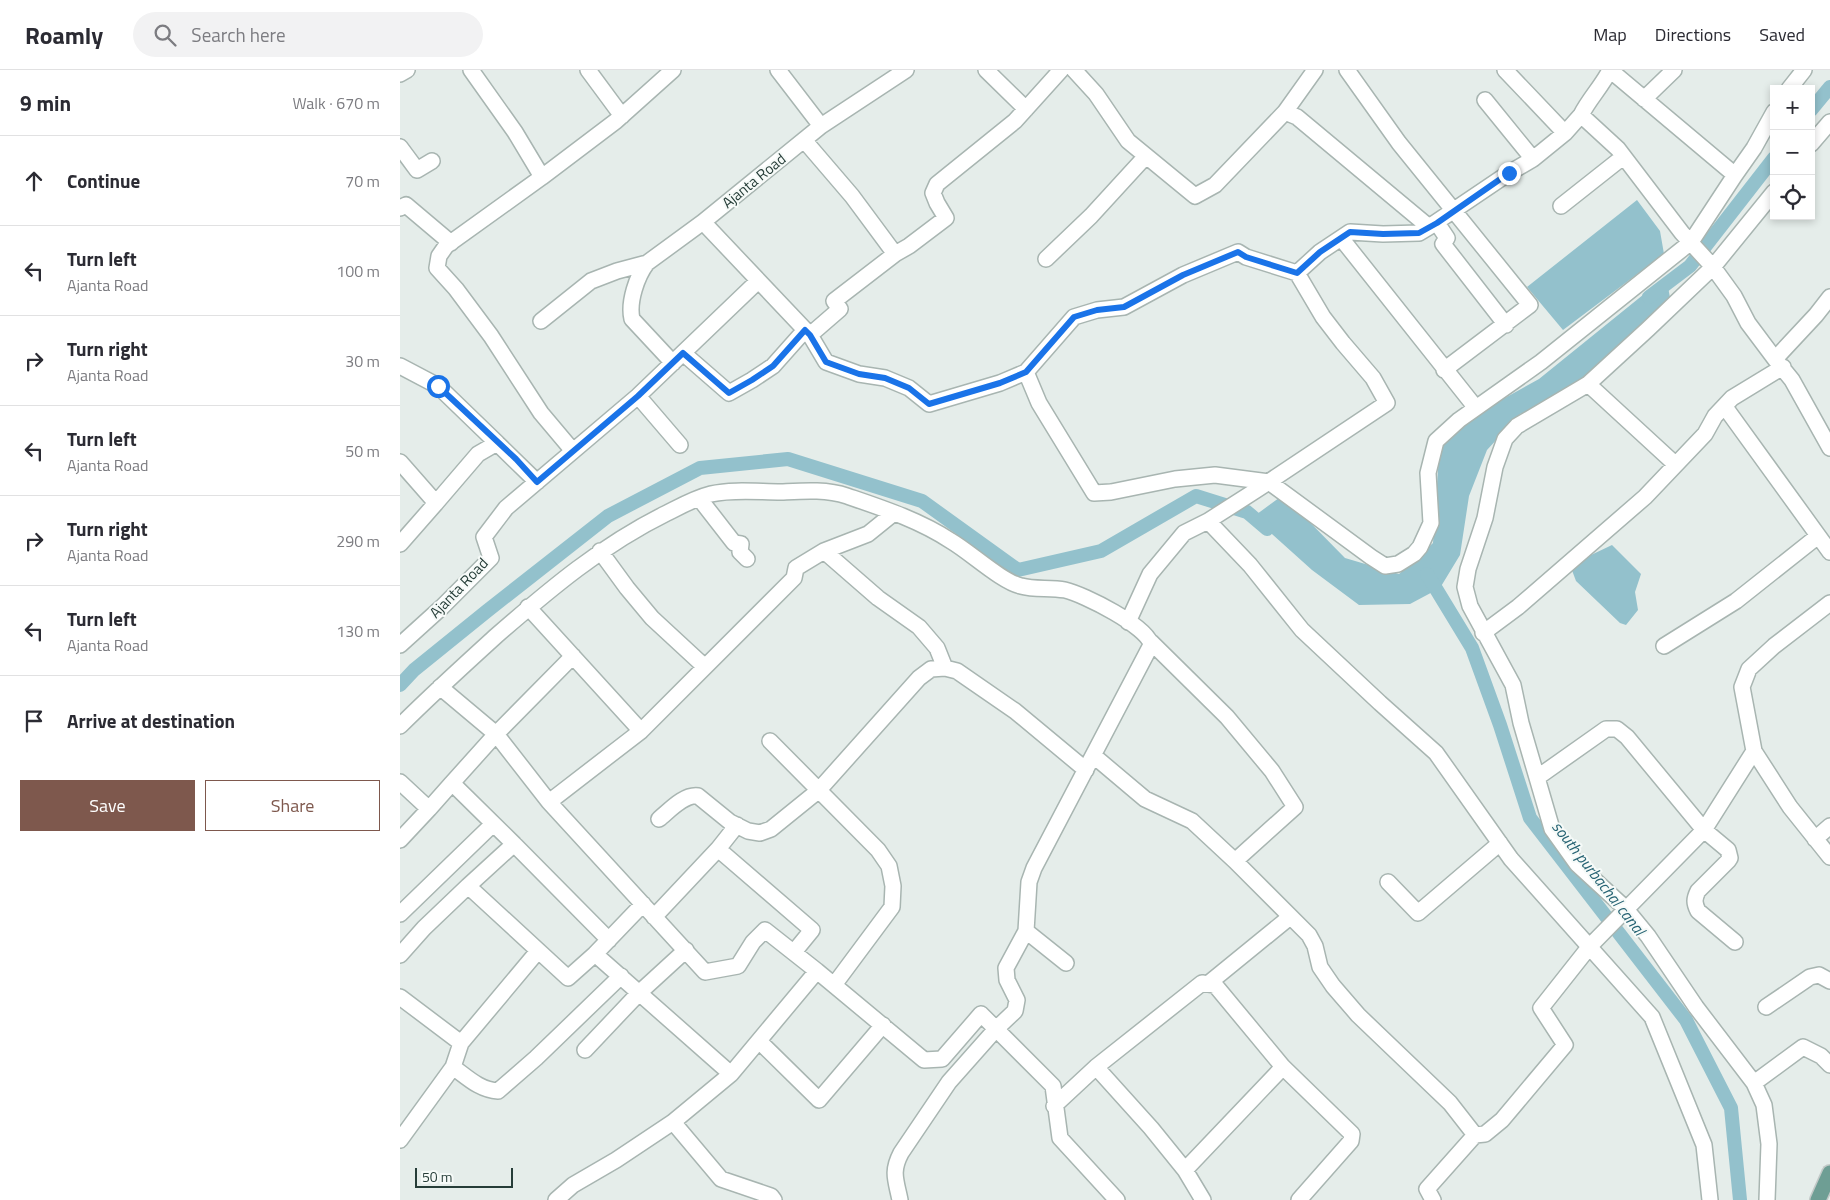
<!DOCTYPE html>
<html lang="en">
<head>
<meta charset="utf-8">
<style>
  :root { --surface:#fff; --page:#f2f2f3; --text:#2b2b33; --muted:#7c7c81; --line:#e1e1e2; --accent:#7e584d }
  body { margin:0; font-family:"Titillium Web",sans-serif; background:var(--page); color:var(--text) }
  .controls { position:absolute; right:15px; top:15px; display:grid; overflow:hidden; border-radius:0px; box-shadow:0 2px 8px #0003 }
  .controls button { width:45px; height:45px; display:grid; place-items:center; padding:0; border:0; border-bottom:1px solid var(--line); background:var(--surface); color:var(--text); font:25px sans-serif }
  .scale { position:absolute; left:15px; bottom:12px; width:98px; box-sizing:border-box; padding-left:5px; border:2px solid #263d38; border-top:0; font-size:14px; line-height:18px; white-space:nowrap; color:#263d38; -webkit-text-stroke:4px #f6faf8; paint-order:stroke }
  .stop { position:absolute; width:15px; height:15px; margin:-11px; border:4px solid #1a73e8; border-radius:50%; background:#fff }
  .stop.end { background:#1a73e8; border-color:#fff; box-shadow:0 1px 5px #0008 }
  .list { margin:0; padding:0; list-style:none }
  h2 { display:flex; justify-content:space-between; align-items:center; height:65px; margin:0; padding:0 20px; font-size:21px }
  h2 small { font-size:16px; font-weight:400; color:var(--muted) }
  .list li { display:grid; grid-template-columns:32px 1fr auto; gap:15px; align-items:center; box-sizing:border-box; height:90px; padding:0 20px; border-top:1px solid var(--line) }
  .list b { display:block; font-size:19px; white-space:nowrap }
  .list p { margin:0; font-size:16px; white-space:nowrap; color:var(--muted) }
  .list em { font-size:16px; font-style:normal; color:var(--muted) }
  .actions { display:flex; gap:10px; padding:15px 20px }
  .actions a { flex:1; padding:11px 0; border:1px solid var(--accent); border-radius:0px; text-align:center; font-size:18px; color:var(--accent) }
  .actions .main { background:var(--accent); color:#fff }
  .icon { flex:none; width:28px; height:28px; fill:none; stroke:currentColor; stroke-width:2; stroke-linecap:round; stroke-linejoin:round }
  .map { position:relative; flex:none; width:1430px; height:1130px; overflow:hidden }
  header { display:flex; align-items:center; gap:30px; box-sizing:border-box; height:70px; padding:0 25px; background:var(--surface); border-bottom:1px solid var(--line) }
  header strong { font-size:24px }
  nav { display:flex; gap:28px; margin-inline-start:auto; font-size:18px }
  .search { width:350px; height:45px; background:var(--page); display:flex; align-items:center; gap:12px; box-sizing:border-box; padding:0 18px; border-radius:28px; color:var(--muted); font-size:19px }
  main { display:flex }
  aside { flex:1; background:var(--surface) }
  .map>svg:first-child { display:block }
</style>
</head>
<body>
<header>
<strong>Roamly</strong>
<div class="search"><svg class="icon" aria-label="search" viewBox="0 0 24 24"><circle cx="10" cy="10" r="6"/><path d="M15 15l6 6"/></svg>Search here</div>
<nav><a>Map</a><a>Directions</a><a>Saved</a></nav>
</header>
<main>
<aside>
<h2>9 min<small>Walk · 670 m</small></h2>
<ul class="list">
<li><svg class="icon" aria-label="ahead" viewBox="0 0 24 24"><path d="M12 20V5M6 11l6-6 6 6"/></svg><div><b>Continue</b></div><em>70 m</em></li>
<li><svg class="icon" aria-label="left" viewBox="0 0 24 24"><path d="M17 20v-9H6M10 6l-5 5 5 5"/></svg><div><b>Turn left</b><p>Ajanta Road</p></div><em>100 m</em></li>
<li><svg class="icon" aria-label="right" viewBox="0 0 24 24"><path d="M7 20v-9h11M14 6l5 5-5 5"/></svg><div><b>Turn right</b><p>Ajanta Road</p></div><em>30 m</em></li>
<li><svg class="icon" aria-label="left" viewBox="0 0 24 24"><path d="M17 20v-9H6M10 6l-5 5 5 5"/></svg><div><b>Turn left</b><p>Ajanta Road</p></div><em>50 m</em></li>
<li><svg class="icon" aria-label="right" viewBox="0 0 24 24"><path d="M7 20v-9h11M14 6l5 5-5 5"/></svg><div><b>Turn right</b><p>Ajanta Road</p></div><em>290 m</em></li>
<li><svg class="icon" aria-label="left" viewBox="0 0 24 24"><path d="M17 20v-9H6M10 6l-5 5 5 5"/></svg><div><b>Turn left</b><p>Ajanta Road</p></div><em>130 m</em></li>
<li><svg class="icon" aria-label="arrive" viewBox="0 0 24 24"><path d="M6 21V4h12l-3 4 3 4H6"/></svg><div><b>Arrive at destination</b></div></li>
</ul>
<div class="actions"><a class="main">Save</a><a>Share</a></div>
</aside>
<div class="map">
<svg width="1430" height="1130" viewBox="0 0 1430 1130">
  <rect width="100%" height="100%" fill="#e5edea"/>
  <path fill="#93c1cc" d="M 1237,130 L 1260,161 L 1264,184 L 1163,260 L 1127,217 Z
    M 1254,216 L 1268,217 L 1271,233 L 1162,326 L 1120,344 L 1087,380 L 1069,426 L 1060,485 L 1040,518 L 1010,534 L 959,535 L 912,500 L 853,447 L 883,425 L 945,488 L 999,504 L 1033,473 L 1040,371 L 1094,334 L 1139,309 Z
    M 1212,475 L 1241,504 L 1235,522 L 1238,540 L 1226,555 L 1220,553 L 1176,511 L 1170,495 Z"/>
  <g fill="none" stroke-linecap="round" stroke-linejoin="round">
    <path stroke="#93c1cc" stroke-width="14" d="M 1411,40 L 1430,17
      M 1249,227 L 1290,196 L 1374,88
      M 1027,504 L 1072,578 L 1100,655 L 1130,748 L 1286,950 L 1331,1038 L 1340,1130
      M 0,615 L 14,600 L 87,541 L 208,446 L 300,398 L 388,389 L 522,431 L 618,500 L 701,481 L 796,426 L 847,442 L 867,459"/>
    <defs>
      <path id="minor" d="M 71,0 L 115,62 L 142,107 L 216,51 L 273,0
        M 188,0 L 222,46
        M 378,0 L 421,56 L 303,152 L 410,265 L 426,292 L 459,304 L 485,308 L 509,318 L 529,334 L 600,313 L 626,302 L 674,247 L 697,240 L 724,237 L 783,205 L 838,182 L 846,187 L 897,203 L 920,182 L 950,162 L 983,164 L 1019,163 L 1029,157 L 1109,103 L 1133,89 L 1165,63 L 1181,45
        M 586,0 L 626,39
        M 674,0 L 696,24 L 728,71 L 795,126 L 815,115 L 885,42 L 897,47 L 1029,157
        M 947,0 L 999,73 L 1130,235 L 1044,300
        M 1105,0 L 1165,63
        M 1210,0 C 1202,16 1189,29 1181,45 L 1218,79 L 1282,163 L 1313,197 L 1334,226 L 1348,253 L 1375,289
        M 1210,0 L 1335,105
        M 0,4 L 7,0
        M 1389,19 L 1404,0
        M 1244,29 L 1274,0
        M 1085,30 L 1133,89
        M 885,42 L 915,0
        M 421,56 L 506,0
        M 404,70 L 452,126 L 495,184 L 509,176 L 546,148 L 537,133 L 533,123 L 537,114 L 615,51 L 661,0
        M 1411,74 L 1430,52
        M 0,77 L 17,100 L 32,91
        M 142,107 L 46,176 L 39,186 L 37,198 L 56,219 L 91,266 L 141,343 L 173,381
        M 1161,136 L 1223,87
        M 0,138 L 6,135 L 51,173
        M 1037,153 L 1047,168 L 1043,174 L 1106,255
        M 941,168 L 1076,338
        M 646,189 L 691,146 L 746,86
        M 1430,227 L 1416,245 L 1375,289 L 1392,310 L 1430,378
        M 141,251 L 191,211 L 217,201 L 247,193
        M 410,265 L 440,239 L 434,231 L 495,184
        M 283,283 L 329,323 L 352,310 L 373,296 L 405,260
        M 273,293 L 232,249 C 228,232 237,206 247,193 L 303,152
        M 0,296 L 38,316 L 97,373
        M 626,302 L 639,333 L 694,423 L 711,422 L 775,409 L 815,405 L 869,412 L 971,487 L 985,496 L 998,494 L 1014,484 L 1020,477 L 1031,453 L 1028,403 L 1036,371 L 1059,350 L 1141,292 L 1291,172 L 1335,105 L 1354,78 L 1374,42
        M 1188,314 L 1275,394
        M 238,326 L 280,375
        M 1325,337 L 1430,482
        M 0,392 L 36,433 L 78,384 L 97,373 L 137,412
        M 299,428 L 334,473 L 341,474 L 340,482 L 347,489
        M 808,451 L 850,495 L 902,560 L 980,633 L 1036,683 L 1111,789 L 1252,947 L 1304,1075 L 1310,1130
        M 0,474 L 36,433
        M 200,481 L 227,518 L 252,548 L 305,597
        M 424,481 L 478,528 L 519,557 L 537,578 L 545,598
        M 128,537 L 241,661 L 149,732
        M 728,552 L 750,504 L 784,463 L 808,451 L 858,419 L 987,333 L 973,308 L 943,273 L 923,247 L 897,203
        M 1083,563 L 1118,537 L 1245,427 L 1305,364 L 1315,346 L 1332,328 L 1383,297
        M 751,572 L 827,647 L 872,701 L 895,737 L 835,791
        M 0,575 L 42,537 L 91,488 L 84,467 L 106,438 L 238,326 L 358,211
        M 1264,576 L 1336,531 L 1418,466
        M 40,617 L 96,664 L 149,732 L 305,902 L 338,896 L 353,872 L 365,860 L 417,901 L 524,990 L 542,989 L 581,944 L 653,1016 L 660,1068 L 717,1130
        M 0,656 C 31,625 63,596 96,566 C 150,519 202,475 267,443 C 281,436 295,428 311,424 C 333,419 359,422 381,422 C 402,421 426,419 447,426 C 482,438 519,450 551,471 C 570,482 602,512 621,516 C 635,520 650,517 665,520 C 683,524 749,557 751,575 L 634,798 L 629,812 L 626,861 L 606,898 L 607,910 L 617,930 L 615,941 L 596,959 L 549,1012 L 501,1083 C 491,1102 496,1110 500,1130
        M 241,661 L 394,508 L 396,498 L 424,481 L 468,464 L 494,443
        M 370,671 L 478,780 L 489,796 L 493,816 L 492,837 L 434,915
        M 1354,681 L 1390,737 L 1430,787
        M 694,686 L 745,729 L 792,751 L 835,791 L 909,865 L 915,876 L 920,897 L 933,916 L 958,945 L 1050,1033 L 1075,1065 L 1027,1119 L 1033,1130
        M 1138,707 L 1206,659 L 1217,659 L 1227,667 L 1304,760 L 1328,780 L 1330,788 L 1328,791 L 1298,821 C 1294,829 1294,833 1298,841 L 1335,872
        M 0,712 L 29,739 L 52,713
        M 259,749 C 269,741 284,724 298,726 L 330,752 L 348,761 L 360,763 L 371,759 L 418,721 L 519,608 L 531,599 L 545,598 L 557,601 L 615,641 L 686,700
        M 1415,769 L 1430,756
        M 0,770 L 29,739
        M 114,774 L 52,713 L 96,664 L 173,586
        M 318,779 L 337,755
        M 988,812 L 1018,843 L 1100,773
        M 243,834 L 195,884 L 331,1004
        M 0,844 L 93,754
        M 254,847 L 318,779 L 412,860 L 394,882
        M 626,861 L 666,893
        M 195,884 L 168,908 L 68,816 L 114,774 L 209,870
        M 0,885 L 24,858 L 68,816
        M 809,913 L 890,847
        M 0,927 L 61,973
        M 1366,937 L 1410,907 L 1419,905 L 1430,911
        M 359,971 L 419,1030 L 483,955
        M 185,980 L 239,923 L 286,880
        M 53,997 C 68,1008 80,1020 98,1021 L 136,988 L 221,906
        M 696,997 L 751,1058 L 785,1100 L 803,1130
        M 1354,1013 L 1403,977 L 1421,986 L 1430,995
        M 654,1036 L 696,997 L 802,913 L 815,915 L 883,997 L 952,1064 L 951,1071 L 899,1130
        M 273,1052 L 321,1109 L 371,1126 L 374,1130
        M 1075,1065 L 1085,1064 L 1102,1050 L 1165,975 L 1141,938 L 1190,876 L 1304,760 L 1354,681 L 1342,617 L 1349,599 L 1374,576 L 1430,533
        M 0,1070 L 53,997 L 61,973 L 138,881
        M 785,1100 L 883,997
        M 156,1130 L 173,1115 L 216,1090 L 273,1052 L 331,1004 L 417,901
        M 1367,1130 L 1369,1074 L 1364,1035 L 1354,1013 L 1296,937 L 1248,866 L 1225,838 L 1177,794 L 1152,759 L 1121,653 L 1113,615 L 1070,536 L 1065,517 L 1068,499 L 1085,448 L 1095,397 L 1105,369 L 1117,356 L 1188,314 L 1248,259 L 1313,197 L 1374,122"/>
      <path id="major" d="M 1418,1130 L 1430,1103"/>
    </defs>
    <use href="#minor" stroke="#a8b5b1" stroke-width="18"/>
    <use href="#major" stroke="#c2c9c7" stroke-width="18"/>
    <use href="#minor" stroke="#fff" stroke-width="15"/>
    <use href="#major" stroke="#6e9e94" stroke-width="15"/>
  </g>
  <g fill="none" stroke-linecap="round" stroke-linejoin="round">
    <path stroke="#1a73e8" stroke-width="6" d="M 38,316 L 116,389 L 137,412 L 238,326 L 283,283 L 329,323 L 352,310 L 373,296 L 405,260 L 410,265 L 426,292 L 459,304 L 485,308 L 509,318 L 529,334 L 600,313 L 626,302 L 674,247 L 697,240 L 724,237 L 783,205 L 838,182 L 846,187 L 897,203 L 920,182 L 950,162 L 983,164 L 1019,163 L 1037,153 L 1109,103"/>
  </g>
  <g text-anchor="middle" stroke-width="4" stroke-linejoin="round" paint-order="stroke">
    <g font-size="15" fill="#263d38" stroke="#f6faf8">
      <text transform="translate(354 111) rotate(-39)" y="5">Ajanta Road</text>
      <text transform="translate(59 518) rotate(-46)" y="5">Ajanta Road</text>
    </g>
    <g font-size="16" font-style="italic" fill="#266373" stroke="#f6faf8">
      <text transform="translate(1199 808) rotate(52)" y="6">south purbachal canal</text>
    </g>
  </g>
</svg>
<div class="controls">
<button>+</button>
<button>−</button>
<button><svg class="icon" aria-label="locate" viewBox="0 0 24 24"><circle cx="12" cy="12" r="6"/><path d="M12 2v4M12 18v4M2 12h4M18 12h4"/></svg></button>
</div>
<div class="scale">50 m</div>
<div class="stop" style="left:38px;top:316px"></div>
<div class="stop end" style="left:1109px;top:103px"></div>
</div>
</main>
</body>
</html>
